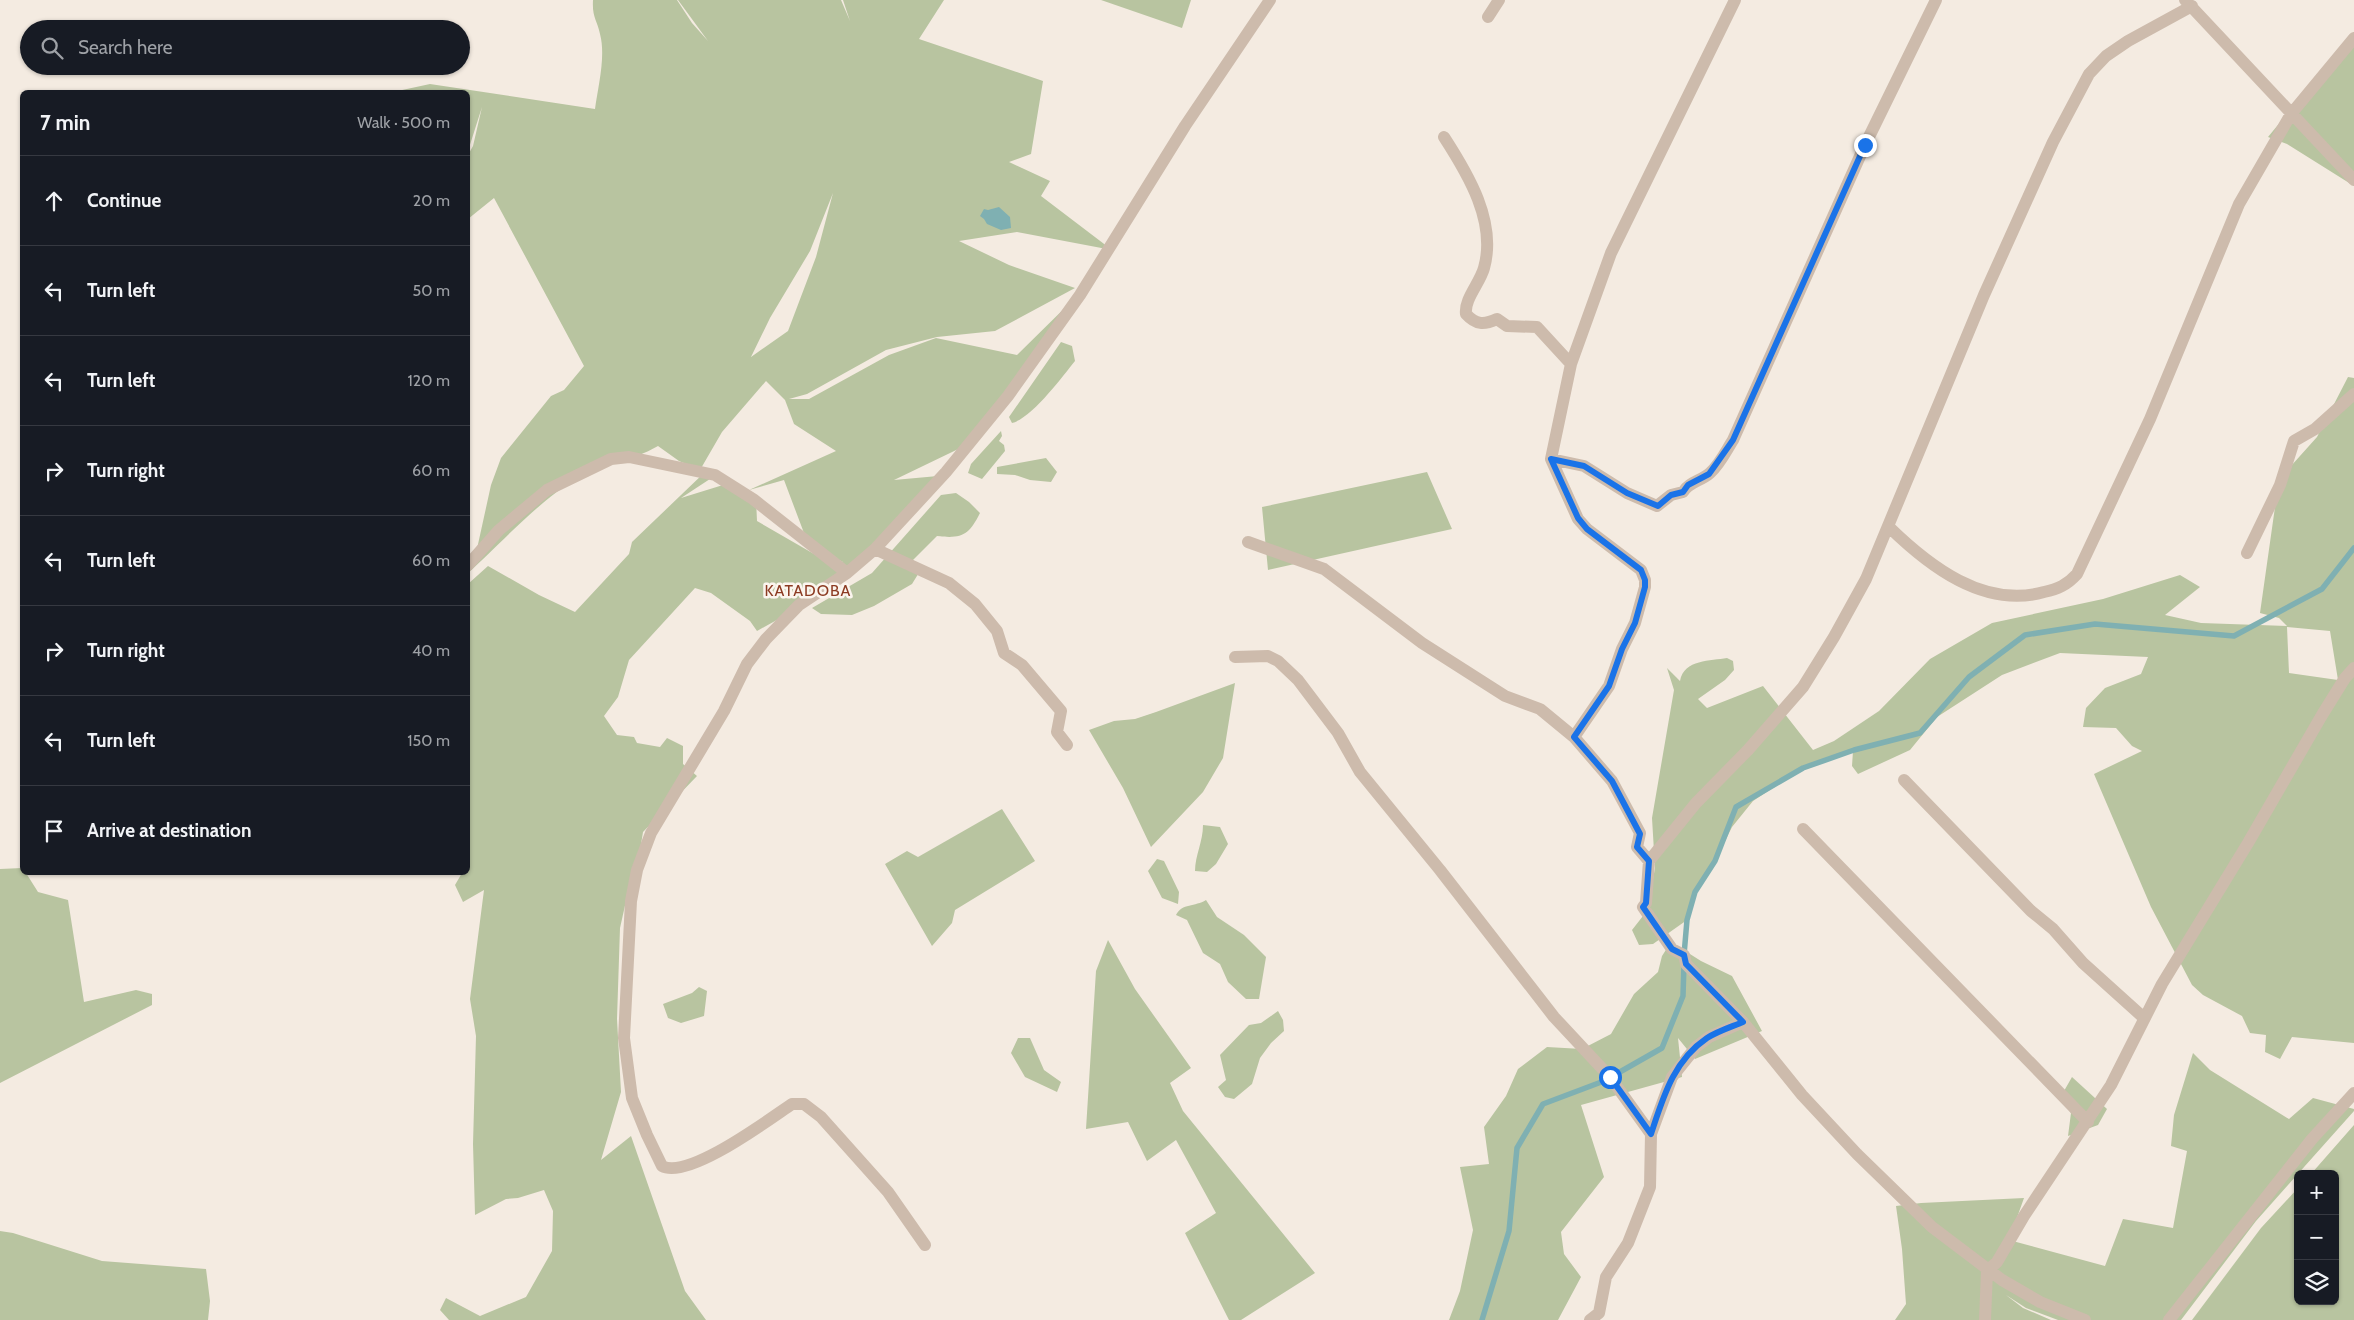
<!DOCTYPE html>
<html lang="en">
<head>
<meta charset="utf-8">
<style>
  :root { --surface:#171b24; --page:#20242c; --text:#f1f3f6; --muted:#9ea1a6; --line:#363941 }
  body { margin:0; font-family:Cabin,sans-serif; background:var(--page); color:var(--text) }
  .controls { position:absolute; right:15px; bottom:15px; display:grid; overflow:hidden; border-radius:8px; box-shadow:0 1px 4px #0004 }
  .controls button { width:45px; height:45px; display:grid; place-items:center; padding:0; border:0; border-bottom:1px solid var(--line); background:var(--surface); color:var(--text); font:25px sans-serif }
  .stop { position:absolute; width:15px; height:15px; margin:-11px; border:4px solid #1a73e8; border-radius:50%; background:#fff }
  .stop.end { background:#1a73e8; border-color:#fff; box-shadow:0 1px 5px #0008 }
  .list { margin:0; padding:0; list-style:none }
  h2 { display:flex; justify-content:space-between; align-items:center; height:65px; margin:0; padding:0 20px; font-size:21px }
  h2 small { font-size:16px; font-weight:400; color:var(--muted) }
  .list li { display:grid; grid-template-columns:32px 1fr auto; gap:15px; align-items:center; box-sizing:border-box; height:90px; padding:0 20px; border-top:1px solid var(--line) }
  .list b { display:block; font-size:19px; white-space:nowrap }
  .list em { font-size:16px; font-style:normal; color:var(--muted) }
  .icon { flex:none; width:28px; height:28px; fill:none; stroke:currentColor; stroke-width:2; stroke-linecap:round; stroke-linejoin:round }
  .map { position:relative; flex:none; width:2354px; height:1320px; overflow:hidden }
  .search { position:absolute; background:var(--surface); box-shadow:0 1px 4px #0004; left:20px; top:20px; width:450px; height:55px; display:flex; align-items:center; gap:12px; box-sizing:border-box; padding:0 18px; border-radius:28px; color:var(--muted); font-size:19px }
  .panel { position:absolute; background:var(--surface); box-shadow:0 1px 4px #0004; left:20px; top:90px; width:450px; height:785px; border-radius:8px }
  .map>svg:first-child { display:block }
</style>
</head>
<body>
<div class="map">
<svg width="2354" height="1320" viewBox="0 0 2354 1320">
  <rect width="100%" height="100%" fill="#f4ebe1"/>
  <path fill="#b8c4a0" fill-rule="evenodd" d="M 593,0 L 677,0 L 692,23 L 708,41 L 678,0 L 841,0 L 850,21 L 843,0 L 944,0 L 919,39 L 1043,81 L 1031,154 L 1009,162 L 1050,181 L 1041,196 L 1112,250 L 1017,232 L 959,241 L 1009,265 L 1075,288 L 995,331 L 937,337 L 886,350 L 807,394 L 789,399 L 809,399 L 889,355 L 936,338 L 1017,355 L 1085,288 L 977,440 L 894,480 L 949,475 L 887,541 L 784,616 L 757,631 L 750,621 L 711,593 L 695,588 L 629,660 L 618,697 L 604,716 L 617,735 L 634,737 L 637,743 L 660,747 L 667,738 L 683,746 L 683,764 L 697,776 L 643,832 L 638,863 L 632,874 L 620,928 L 617,1019 L 621,1092 L 601,1160 L 631,1136 L 685,1291 L 706,1320 L 449,1320 L 440,1310 L 446,1298 L 480,1316 L 526,1297 L 552,1251 L 553,1211 L 544,1190 L 518,1198 L 506,1199 L 475,1215 L 473,1144 L 476,1036 L 470,999 L 484,890 L 463,902 L 455,885 L 462,873 L 468,872 L 469,861 L 468,859 L 468,584 L 488,566 L 539,595 L 575,612 L 629,554 L 632,542 L 705,472 L 713,477 L 681,498 L 723,485 L 756,499 L 757,521 L 821,558 L 843,562 L 794,538 L 804,533 L 784,480 L 749,490 L 836,451 L 794,424 L 785,400 L 766,381 L 722,432 L 700,470 L 679,461 L 658,446 C 632,461 602,465 576,479 C 541,499 499,545 468,573 L 475,558 L 491,485 L 501,458 L 551,396 L 564,390 L 584,366 L 494,198 L 468,219 L 468,155 L 473,146 L 482,107 L 468,151 L 468,92 L 393,92 L 430,84 L 595,109 C 598,87 606,56 600,34 C 597,19 592,18 593,0 ZM 833,193 L 816,257 L 788,331 L 751,357 L 770,318 L 810,251 Z
    M 1101,0 L 1191,0 L 1182,28 Z
    M 2354,45 L 2354,186 L 2287,144 L 2268,137 L 2338,52 Z
    M 1061,342 L 1072,346 L 1075,361 C 1062,377 1032,418 1012,423 L 1009,417 Z
    M 2348,377 L 2354,378 L 2354,1043 L 2292,1037 L 2280,1059 L 2265,1052 L 2266,1035 L 2250,1033 L 2242,1016 L 2203,995 L 2192,985 L 2151,907 L 2094,774 L 2142,751 L 2132,746 L 2116,728 L 2083,727 L 2086,708 L 2105,688 L 2141,674 L 2148,657 L 2060,653 L 2002,675 L 1937,717 L 1910,750 L 1858,774 L 1852,766 L 1853,751 L 1803,768 L 1753,801 L 1732,827 L 1715,861 L 1695,892 L 1687,920 L 1653,944 L 1639,945 L 1632,930 L 1650,907 L 1649,901 L 1655,868 L 1652,818 L 1674,690 L 1667,668 L 1680,681 C 1684,659 1711,661 1727,658 L 1733,661 L 1734,670 L 1725,680 L 1698,699 L 1707,708 L 1763,686 L 1813,750 L 1834,741 L 1879,711 L 1930,659 L 1992,623 L 2103,599 L 2180,575 L 2200,587 L 2165,615 L 2201,623 L 2287,626 L 2279,618 L 2260,613 L 2276,500 L 2291,466 L 2317,437 ZM 2287,627 L 2330,631 L 2338,680 L 2289,673 Z
    M 1001,431 L 1002,436 L 999,441 L 1004,445 L 1005,451 L 982,479 L 968,473 L 971,464 Z
    M 1046,458 L 1057,472 L 1051,482 L 1030,480 L 1015,475 L 997,474 L 997,467 Z
    M 1427,472 L 1452,529 L 1268,570 L 1262,507 Z
    M 956,493 L 969,502 L 980,513 C 969,535 962,539 937,536 L 913,560 L 920,571 L 912,584 L 874,606 L 852,615 L 821,614 L 812,608 L 872,573 L 941,495 Z
    M 1235,683 L 1223,758 L 1203,792 L 1151,847 L 1123,788 L 1089,730 L 1114,721 L 1135,719 L 1156,712 Z
    M 1002,809 L 1035,861 L 955,910 L 952,923 L 932,946 L 885,864 L 907,851 L 918,857 Z
    M 1203,825 L 1220,827 L 1228,844 L 1216,864 L 1207,872 L 1195,871 C 1195,855 1203,842 1203,825 Z
    M 1157,859 L 1164,861 L 1179,892 L 1178,904 L 1162,898 L 1148,871 Z
    M 22,868 L 22,872 L 26,873 L 38,892 L 68,900 L 84,1002 L 136,990 L 152,994 L 152,1005 L 0,1083 L 0,869 Z
    M 1206,900 L 1217,917 L 1244,935 L 1266,957 L 1259,999 L 1246,999 L 1228,982 L 1220,964 L 1203,953 L 1187,920 L 1176,915 C 1182,903 1195,907 1206,900 Z
    M 1108,940 L 1135,989 L 1191,1068 L 1170,1083 L 1183,1111 L 1315,1273 L 1241,1320 L 1229,1320 L 1185,1233 L 1216,1213 L 1176,1140 L 1147,1161 L 1128,1122 L 1086,1129 L 1096,971 Z
    M 1671,942 L 1701,961 L 1732,976 L 1762,1031 L 1695,1059 L 1678,1038 L 1682,1077 L 1581,1105 L 1604,1177 L 1561,1232 L 1564,1254 L 1581,1277 L 1558,1320 L 1449,1320 L 1460,1291 L 1473,1230 L 1460,1167 L 1489,1164 L 1484,1127 L 1506,1096 L 1518,1069 L 1547,1047 L 1582,1049 L 1611,1034 L 1634,994 L 1658,972 L 1662,956 Z
    M 699,987 L 707,991 L 704,1016 L 681,1023 L 668,1018 L 663,1004 L 692,993 Z
    M 1278,1011 L 1283,1020 L 1284,1031 L 1271,1043 L 1260,1058 L 1252,1084 L 1234,1099 L 1225,1097 L 1218,1087 L 1226,1080 L 1220,1055 L 1249,1025 L 1261,1023 Z
    M 1018,1038 L 1030,1038 L 1044,1070 L 1061,1082 L 1057,1092 L 1025,1077 L 1011,1053 Z
    M 2193,1053 L 2210,1070 L 2289,1119 L 2313,1098 L 2354,1109 L 2354,1111 L 2256,1221 L 2181,1320 L 2058,1320 L 2026,1308 L 2006,1295 L 2023,1308 L 2051,1320 L 1895,1320 L 1906,1304 L 1902,1249 L 1896,1206 L 1921,1203 L 2024,1198 L 2009,1240 L 2105,1266 L 2123,1219 L 2173,1228 L 2187,1151 L 2171,1146 L 2174,1115 Z
    M 2072,1077 L 2107,1109 L 2098,1125 L 2068,1136 L 2071,1113 L 2060,1098 Z
    M 2354,1125 L 2354,1320 L 2192,1320 L 2261,1228 L 2298,1188 L 2298,1301 L 2335,1301 L 2335,1174 L 2311,1174 Z
    M 0,1231 L 13,1233 L 102,1261 L 206,1269 L 210,1301 L 208,1320 L 0,1320 Z"/>
  <path fill="#7fb0b2" d="M 999,207 L 1010,217 L 1011,228 L 1001,230 L 987,224 L 984,219 L 980,216 L 984,209 L 988,210 Z"/>
  <g fill="none" stroke-linecap="round" stroke-linejoin="round">
    <path stroke="#7fb0b2" stroke-width="5.5" d="M 1684,955 L 1687,920 L 1695,892 L 1715,861 L 1736,807 L 1803,768 L 1854,750 L 1920,733 L 1969,677 L 2025,635 L 2095,624 L 2234,636 L 2322,589 L 2354,548
      M 1482,1320 L 1509,1231 L 1517,1148 L 1543,1104 L 1604,1081 L 1662,1048 L 1683,996 L 1684,964"/>
    <path stroke="#cdbbac" stroke-width="12" d="M 2185,0 L 2354,180
      M 1488,17 L 1499,0
      M 1444,137 C 1468,174 1497,222 1484,268 C 1480,283 1464,299 1466,314 C 1476,325 1484,325 1497,319 L 1507,326 L 1537,327 L 1571,364 L 1551,459 L 1578,519 L 1587,529 L 1641,570 L 1645,580 L 1645,587 L 1635,623 L 1622,649 L 1609,686 L 1574,737 L 1612,781 L 1640,833 L 1637,847 L 1649,861 L 1646,903 L 1643,907 L 1672,949 L 1684,955 L 1686,964 L 1743,1022 L 1802,1095 L 1857,1154 L 1932,1227 L 2002,1280 L 2040,1302 L 2085,1320
      M 1571,364 L 1611,253 L 1735,0
      M 1551,459 L 1584,466 L 1627,493 L 1657,506 L 1671,495 L 1683,492 C 1689,482 1701,481 1710,473 C 1720,464 1726,451 1733,440 L 1865,145 L 1936,0
      M 1889,527 C 1929,566 1984,609 2044,592 C 2058,589 2067,585 2077,574 L 2150,419 L 2239,204 L 2291,114 L 2354,38
      M 1248,542 L 1324,569 L 1422,643 L 1505,696 L 1540,709 L 1574,737
      M 875,549 L 949,583 L 975,604 L 997,631 L 1004,653 L 1022,665 L 1061,711 L 1057,732 L 1067,745
      M 2247,553 L 2280,485 L 2294,441 L 2315,429 L 2354,394
      M 468,565 L 499,530 L 547,490 L 611,459 L 629,457 L 715,475 L 753,499 L 847,573
      M 1235,657 L 1268,656 L 1278,661 L 1298,680 L 1338,733 L 1360,772 L 1440,870 L 1554,1017 L 1610,1077 L 1651,1134
      M 1904,780 L 2031,911 L 2053,929 L 2083,963 L 2144,1018
      M 1803,829 L 2088,1122
      M 1649,861 L 1696,803 L 1748,750 L 1803,687 L 1834,637 L 1866,579 L 1984,295 L 2053,142 L 2089,74 L 2106,56 L 2128,41 L 2192,6
      M 925,1245 L 888,1192 L 821,1117 L 804,1104 L 792,1104 C 768,1120 688,1180 662,1166 L 647,1135 L 632,1098 L 624,1038 L 631,901 L 637,870 L 651,833 L 724,711 L 747,664 L 766,639 L 799,605 L 847,573 L 875,549 L 946,472 L 1008,396 L 1080,295 L 1185,126 L 1270,0
      M 1590,1320 L 1599,1313 L 1606,1277 L 1628,1243 L 1650,1187 L 1651,1134 L 1672,1077 L 1696,1047 L 1709,1037 L 1743,1022
      M 1985,1320 L 1987,1271 L 1997,1262 L 2024,1216 L 2111,1085 L 2162,984 L 2248,843 L 2322,715 L 2345,678 L 2354,668
      M 2169,1320 L 2312,1139 L 2354,1093"/>
  </g>
  <g fill="none" stroke-linecap="round" stroke-linejoin="round">
    <path stroke="#1a73e8" stroke-width="6" d="M 1610,1077 L 1651,1134 C 1663,1098 1673,1061 1707,1038 C 1718,1031 1731,1027 1743,1022 L 1686,964 L 1684,955 L 1672,949 L 1643,907 L 1646,903 L 1649,861 L 1637,847 L 1640,834 L 1612,781 L 1574,737 L 1609,686 L 1622,649 L 1635,623 L 1645,587 L 1645,580 L 1641,570 L 1587,529 L 1578,518 L 1551,459 L 1584,466 L 1627,493 L 1658,506 L 1671,495 L 1683,492 L 1688,485 L 1709,474 L 1733,440 L 1865,145"/>
  </g>
  <g text-anchor="middle" stroke-width="5" stroke-linejoin="round" paint-order="stroke">
    <g font-size="16" letter-spacing="1" fill="#8c3b22" stroke="#fbf5ee">
      <text x="808" y="596">KATADOBA</text>
    </g>
  </g>
</svg>
<div class="controls">
<button>+</button>
<button>−</button>
<button><svg class="icon" aria-label="layers" viewBox="0 0 24 24"><path d="M12 4l9 5-9 5-9-5zM3 14l9 5 9-5"/></svg></button>
</div>
<div class="stop" style="left:1610px;top:1077px"></div>
<div class="stop end" style="left:1865px;top:145px"></div>
<div class="search"><svg class="icon" aria-label="search" viewBox="0 0 24 24"><circle cx="10" cy="10" r="6"/><path d="M15 15l6 6"/></svg>Search here</div>
<section class="panel">
<h2>7 min<small>Walk · 500 m</small></h2>
<ul class="list">
<li><svg class="icon" aria-label="ahead" viewBox="0 0 24 24"><path d="M12 20V5M6 11l6-6 6 6"/></svg><div><b>Continue</b></div><em>20 m</em></li>
<li><svg class="icon" aria-label="left" viewBox="0 0 24 24"><path d="M17 20v-9H6M10 6l-5 5 5 5"/></svg><div><b>Turn left</b></div><em>50 m</em></li>
<li><svg class="icon" aria-label="left" viewBox="0 0 24 24"><path d="M17 20v-9H6M10 6l-5 5 5 5"/></svg><div><b>Turn left</b></div><em>120 m</em></li>
<li><svg class="icon" aria-label="right" viewBox="0 0 24 24"><path d="M7 20v-9h11M14 6l5 5-5 5"/></svg><div><b>Turn right</b></div><em>60 m</em></li>
<li><svg class="icon" aria-label="left" viewBox="0 0 24 24"><path d="M17 20v-9H6M10 6l-5 5 5 5"/></svg><div><b>Turn left</b></div><em>60 m</em></li>
<li><svg class="icon" aria-label="right" viewBox="0 0 24 24"><path d="M7 20v-9h11M14 6l5 5-5 5"/></svg><div><b>Turn right</b></div><em>40 m</em></li>
<li><svg class="icon" aria-label="left" viewBox="0 0 24 24"><path d="M17 20v-9H6M10 6l-5 5 5 5"/></svg><div><b>Turn left</b></div><em>150 m</em></li>
<li><svg class="icon" aria-label="arrive" viewBox="0 0 24 24"><path d="M6 21V4h12l-3 4 3 4H6"/></svg><div><b>Arrive at destination</b></div></li>
</ul>
</section>
</div>
</body>
</html>
